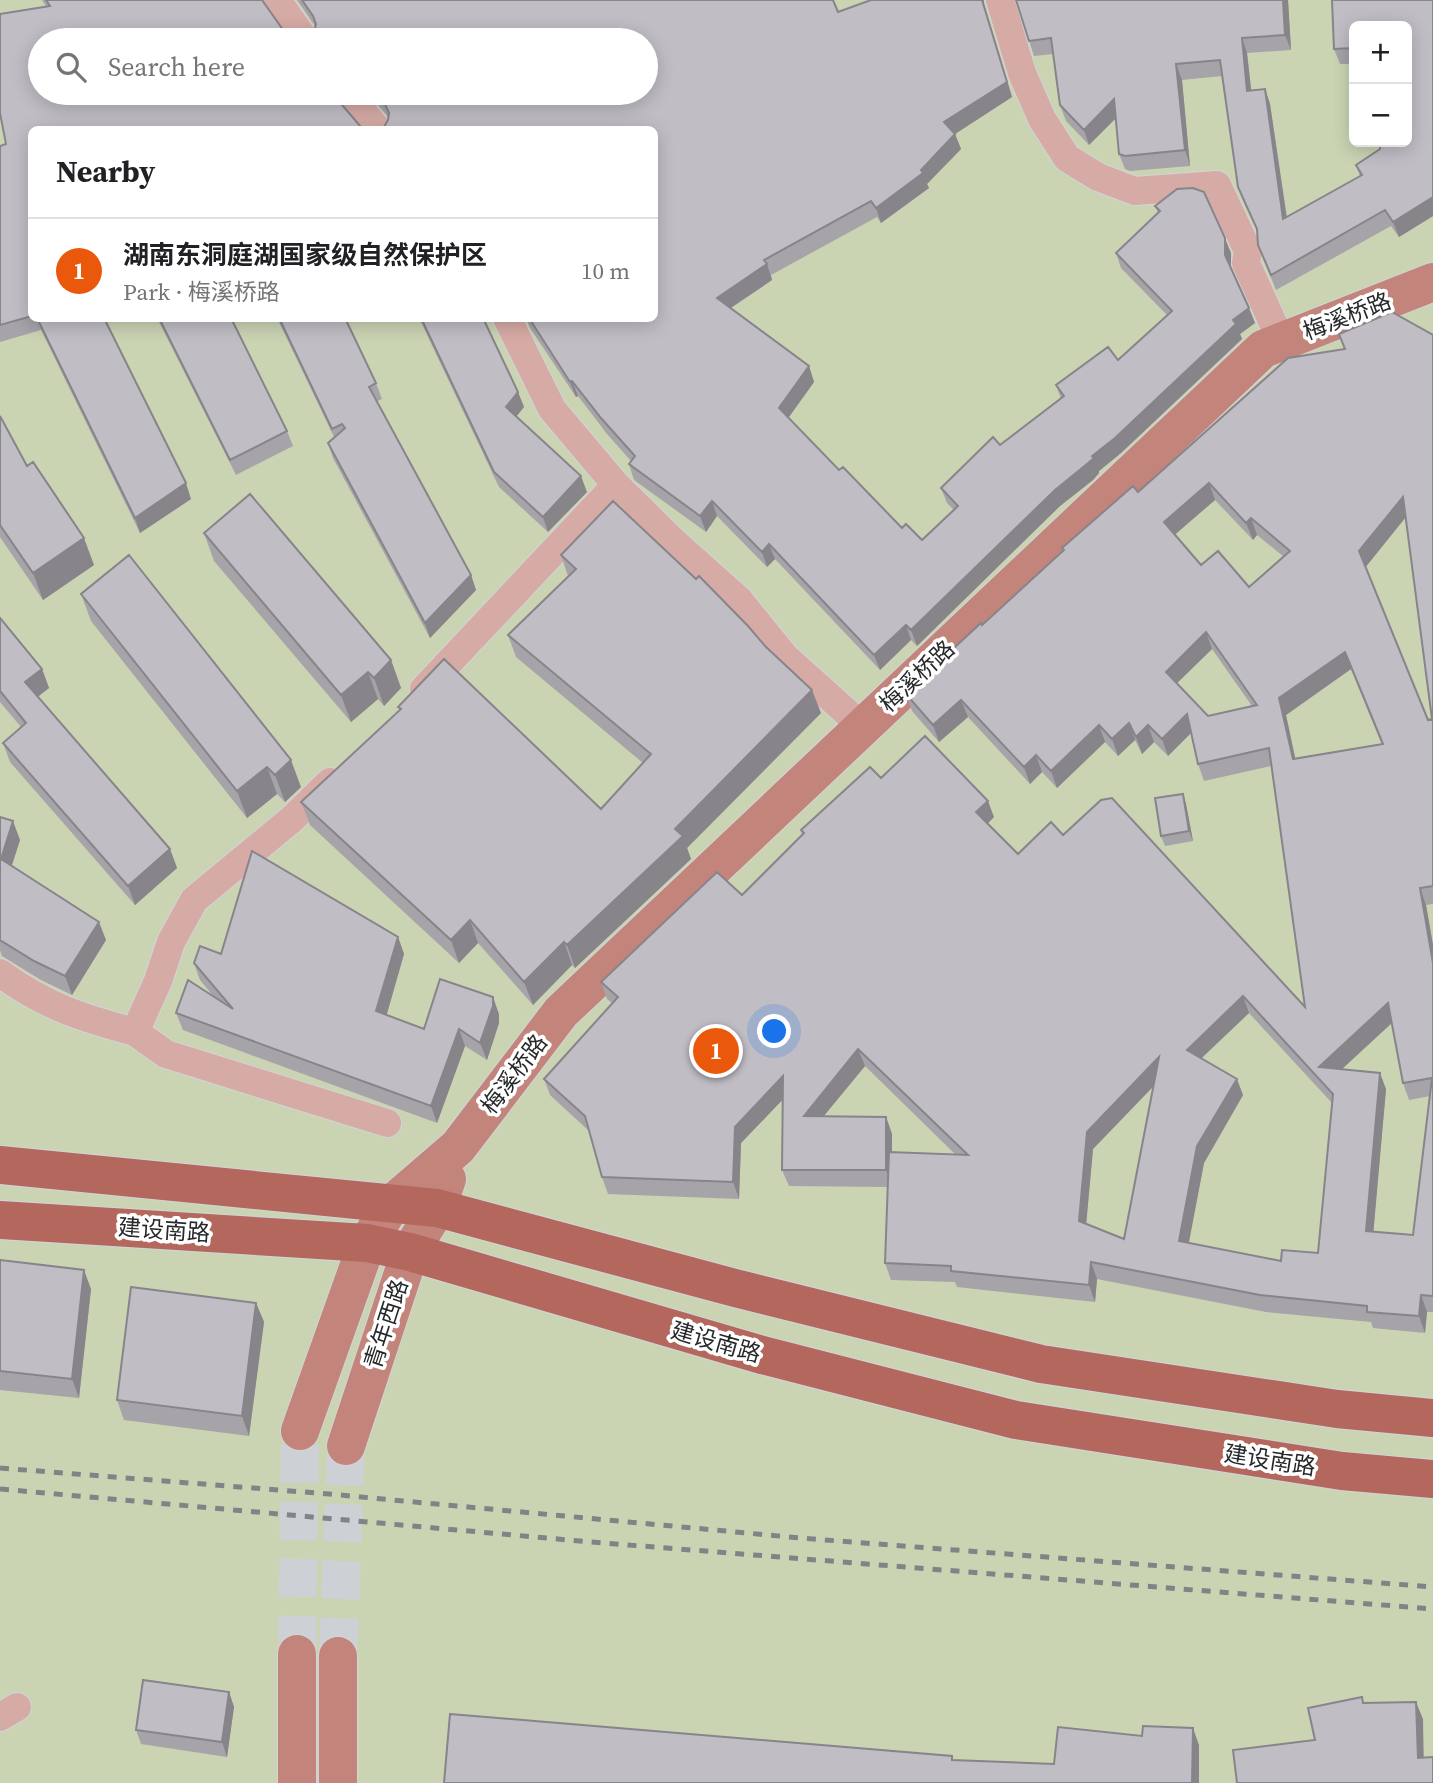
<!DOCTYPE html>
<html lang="en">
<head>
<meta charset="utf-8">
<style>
  :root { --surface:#fff; --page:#f2f2f2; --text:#202124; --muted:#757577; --line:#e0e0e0; --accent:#ea580c }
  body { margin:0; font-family:"Source Serif 4","Noto Sans SC",serif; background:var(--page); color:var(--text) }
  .controls { position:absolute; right:21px; top:21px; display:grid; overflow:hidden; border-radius:10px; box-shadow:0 4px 18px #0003 }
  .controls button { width:63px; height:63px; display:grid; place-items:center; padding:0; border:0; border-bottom:2px solid var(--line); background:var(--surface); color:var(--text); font:35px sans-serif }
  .you { position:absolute; left:775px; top:1032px; width:24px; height:24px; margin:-18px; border:5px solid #fff; border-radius:50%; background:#1a73e8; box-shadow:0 0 0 10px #1a73e833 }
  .badge { display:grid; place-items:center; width:46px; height:46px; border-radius:50%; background:var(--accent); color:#fff; font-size:23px; font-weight:700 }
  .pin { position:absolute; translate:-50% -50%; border:4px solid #fff; box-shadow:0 2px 7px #0006 }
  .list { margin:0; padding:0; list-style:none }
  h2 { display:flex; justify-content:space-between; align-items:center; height:91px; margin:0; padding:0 28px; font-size:30px }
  h2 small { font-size:23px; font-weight:400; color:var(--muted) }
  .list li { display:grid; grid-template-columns:46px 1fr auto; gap:21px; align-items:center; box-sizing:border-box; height:105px; padding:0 28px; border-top:2px solid var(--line) }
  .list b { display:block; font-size:26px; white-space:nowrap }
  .list p { margin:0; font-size:23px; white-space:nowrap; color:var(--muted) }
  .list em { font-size:23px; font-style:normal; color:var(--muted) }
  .icon { flex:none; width:38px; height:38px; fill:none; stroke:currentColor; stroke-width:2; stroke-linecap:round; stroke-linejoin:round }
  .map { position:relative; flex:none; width:1433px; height:1783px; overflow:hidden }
  .search { position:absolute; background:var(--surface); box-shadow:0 4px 18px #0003; left:28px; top:28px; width:630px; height:77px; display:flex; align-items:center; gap:18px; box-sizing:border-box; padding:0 24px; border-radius:38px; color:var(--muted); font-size:26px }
  .panel { position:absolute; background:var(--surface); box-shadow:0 4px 18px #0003; left:28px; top:126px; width:630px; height:196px; border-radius:10px }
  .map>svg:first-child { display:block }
</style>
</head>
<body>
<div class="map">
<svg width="1433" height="1783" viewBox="0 0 1433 1783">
  <rect width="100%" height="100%" fill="#f7faff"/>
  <path fill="#cad4b3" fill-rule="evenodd" d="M 0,0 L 1433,0 L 1433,1783 L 0,1783 ZM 1354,26 L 1407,26 L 1407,142 L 1354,142 ZM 40,40 L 646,40 L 646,93 L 40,93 ZM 32,130 L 654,130 L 654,318 L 32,318 Z"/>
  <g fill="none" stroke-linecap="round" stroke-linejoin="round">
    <path stroke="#cdd0d4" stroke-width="38" stroke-dasharray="38 19" stroke-linecap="butt" d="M 297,1654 L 300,1431
      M 338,1656 L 346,1446"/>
    <defs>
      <path id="minor" d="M 277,0 L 305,40
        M 1000,0 L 1022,73 L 1042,119 L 1067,158 L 1098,177 L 1135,191 L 1217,185 L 1248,251 L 1246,263 L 1281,341
        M 347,93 L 378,130
        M 507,318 L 552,409 L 616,485 L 675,543 L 739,600 L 785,657 L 863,727
        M 424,689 L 616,485
        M 330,782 L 292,819 L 194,900 L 171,942 L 158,981 L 135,1032 L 166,1054 L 387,1123
        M 0,973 C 45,1006 82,1018 135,1032
        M 0,1717 L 17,1707"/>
      <path id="secondary" d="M 300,1431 L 367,1243 L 393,1203 L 458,1147 L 561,1012 L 1263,349 L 1433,282
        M 346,1446 L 410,1252 L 437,1208 L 447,1179
        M 338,1656 L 338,1783
        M 297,1783 L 297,1654"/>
      <path id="primary" d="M 0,1165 L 437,1208 L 735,1288 L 1041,1364 L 1337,1409 L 1433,1418
        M 0,1220 L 367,1243 L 410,1252 L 762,1355 L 1016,1420 L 1342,1471 L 1433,1479"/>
    </defs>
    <use href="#minor" stroke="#d1d4d9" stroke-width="30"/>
    <use href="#secondary" stroke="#d1d4d9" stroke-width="40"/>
    <use href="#primary" stroke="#d1d4d9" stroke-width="40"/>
    <use href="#minor" stroke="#d7aba5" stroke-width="28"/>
    <use href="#secondary" stroke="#c3847b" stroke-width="38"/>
    <use href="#primary" stroke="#b3675d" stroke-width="38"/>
    <path stroke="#818487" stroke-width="5" stroke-dasharray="9 9" stroke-linecap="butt" d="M 0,1468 L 329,1494 L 800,1538 L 1433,1587
      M 0,1489 L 591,1542 L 1433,1609"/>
  </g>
  <path fill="#a6a3a9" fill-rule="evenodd" d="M 42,0 L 262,0 L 32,130 L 32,318 L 104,318 L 191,499 L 140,533 L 41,330 L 0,342 L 0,146 L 6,144 L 0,116 L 0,14 L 46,6 Z
    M 297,0 L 833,0 L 838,12 L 871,0 L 984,0 L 984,4 L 1012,97 L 955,134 L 961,149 L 927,184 L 929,188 L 881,223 L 877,217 L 771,275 L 772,280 L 731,308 L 809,366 L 814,382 L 788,418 L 839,470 L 902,528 L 922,540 L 954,510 L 947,503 L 941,488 L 1000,445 L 1061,399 L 1056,385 L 1118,360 L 1167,315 L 1121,268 L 1116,253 L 1158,213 L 1155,206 L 1231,253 L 1231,267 L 1255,323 L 1240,334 L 1242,339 L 1121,453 L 1099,471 L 1099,473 L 1093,480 L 1060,506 L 917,646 L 911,640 L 880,670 L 775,559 L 767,567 L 717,516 L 706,532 L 634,480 L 629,464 L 631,461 L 607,434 L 578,396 L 576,397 L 530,328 L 526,318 L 654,318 L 654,130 L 379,130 L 384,127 L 388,120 L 388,117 L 368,93 L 646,93 L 308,39 L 314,32 L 315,26 Z
    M 1016,0 L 1288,0 L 1291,50 L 1247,53 L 1251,90 L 1265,89 L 1270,104 L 1287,217 L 1360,176 L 1356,165 L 1380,149 L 1380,142 L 1407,142 L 1407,26 L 1354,26 L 1354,64 L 1340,64 L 1334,49 L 1332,0 L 1433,0 L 1433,216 L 1399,237 L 1391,226 L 1276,290 L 1258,245 L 1258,232 L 1244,203 L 1238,187 L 1222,76 L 1182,80 L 1190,166 L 1130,171 L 1125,169 L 1119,154 L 1116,118 L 1089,145 L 1066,121 L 1060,105 L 1053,54 L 1034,56 Z
    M 157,318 L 231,318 L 287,431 L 293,446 L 236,475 Z
    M 277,318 L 345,318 L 376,383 L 382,399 L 377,401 L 471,575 L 476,590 L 430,638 L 333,458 L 328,443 L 334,437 Z
    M 419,318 L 483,318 L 518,392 L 524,407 L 516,416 L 587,492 L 548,532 L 499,487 Z
    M 1339,334 L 1433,335 L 1433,904 L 1426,905 L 1433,945 L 1433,1312 L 1427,1312 L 1425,1333 L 1373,1328 L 1371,1322 L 1266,1312 L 1097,1279 L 1095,1302 L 957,1287 L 955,1282 L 891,1280 L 885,1263 L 888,1187 L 789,1186 L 782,1170 L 783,1099 L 741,1143 L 739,1199 L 608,1194 L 602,1177 L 589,1131 L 550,1095 L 544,1079 L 612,1003 L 607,999 L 601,982 L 742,895 L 802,835 L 801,830 L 881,778 L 994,817 L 987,824 L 1018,854 L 1063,835 L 1305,1007 L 1271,766 L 1204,781 L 1198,764 L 1191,733 L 1168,756 L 1154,742 L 1142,754 L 1135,740 L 1118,756 L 1105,742 L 1057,788 L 1042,772 L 1030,784 L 968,717 L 939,742 L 912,711 L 906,694 L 942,663 L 941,660 L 1063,551 L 1062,548 L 1138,492 L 1344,349 ZM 1215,500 L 1253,540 L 1257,535 L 1284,557 L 1249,587 L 1201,565 L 1174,534 ZM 1406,517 L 1432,719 L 1428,720 L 1365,567 ZM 1212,649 L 1252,706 L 1208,716 L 1177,683 ZM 1351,669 L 1382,745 L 1295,758 L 1286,715 ZM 1249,1013 L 1332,1103 L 1318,1253 L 1281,1261 L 1188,1243 L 1204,1163 L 1243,1095 L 1202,1058 ZM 1392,1023 L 1403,1083 L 1409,1100 L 1430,1096 L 1413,1235 L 1373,1232 L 1386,1089 L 1341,1069 ZM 865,1066 L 956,1155 L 892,1152 L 892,1134 L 886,1117 L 823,1116 ZM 1154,1086 L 1124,1239 L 1086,1224 L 1093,1149 Z
    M 0,416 L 27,466 L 94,565 L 43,600 L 0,537 Z
    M 204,533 L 391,660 L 401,688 L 384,706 L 378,699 L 351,722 L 214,561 Z
    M 561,555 L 821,713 L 687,848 L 691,859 L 575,968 L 572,965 L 533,1005 L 478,943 L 459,963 L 310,825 L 301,802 L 400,710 L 398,707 L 601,809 L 643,763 L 516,657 L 508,635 L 568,576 Z
    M 81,594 L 301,787 L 285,802 L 277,794 L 247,818 L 91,621 Z
    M 0,618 L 42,669 L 49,688 L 38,697 L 170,849 L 177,868 L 135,905 L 10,762 L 3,743 L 21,727 L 0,702 Z
    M 1183,794 L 1186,804 L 1193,841 L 1165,846 L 1161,836 Z
    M 0,817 L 20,840 L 12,865 L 106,940 L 72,995 L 41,980 L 2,956 L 0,950 Z
    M 398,937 L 404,954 L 386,1015 L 424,1029 L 499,1014 L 499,1023 L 487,1060 L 465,1046 L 437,1123 L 183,1030 L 176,1013 L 214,997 L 200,980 L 194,963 L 221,954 Z
    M 0,1260 L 91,1289 L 79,1398 L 0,1390 Z
    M 256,1303 L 264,1322 L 249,1436 L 124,1420 L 117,1400 Z
    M 229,1692 L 234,1707 L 227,1757 L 141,1744 L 136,1730 Z"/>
  <path fill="#87848a" d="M 982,0 L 984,0 L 984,4 L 1012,97 L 955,134 L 961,149 L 927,184 L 929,188 L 881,223 L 876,208 L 921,170 L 944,122 Z
    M 1283,0 L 1288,0 L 1291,50 L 1285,35 Z
    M 1242,38 L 1247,53 L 1253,106 L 1247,91 Z
    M 1176,64 L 1182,80 L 1190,166 L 1185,150 Z
    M 1265,89 L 1270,104 L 1289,234 L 1283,219 Z
    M 1114,99 L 1119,115 L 1089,145 L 1084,130 Z
    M 1433,197 L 1433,216 L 1399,237 L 1393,222 Z
    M 1225,238 L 1231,253 L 1231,270 L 1225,255 Z
    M 767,264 L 772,280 L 723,313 L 717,298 Z
    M 1249,308 L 1255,323 L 1240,334 L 1242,339 L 1121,453 L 1099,471 L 1099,473 L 1093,480 L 1060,506 L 917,646 L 911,630 L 1055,490 L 1092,456 L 1233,320 Z
    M 809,366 L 814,382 L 784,424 L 779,408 Z
    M 572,381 L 578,396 L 576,397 L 570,382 Z
    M 518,392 L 524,407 L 512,422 L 506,407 Z
    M 581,476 L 587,492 L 548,532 L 543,517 Z
    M 186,483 L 191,499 L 140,533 L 135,518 Z
    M 1209,483 L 1215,500 L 1170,539 L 1164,522 Z
    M 1403,497 L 1409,513 L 1365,568 L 1359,551 Z
    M 712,501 L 717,516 L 706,532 L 700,516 Z
    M 1251,518 L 1257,535 L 1253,540 L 1246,523 Z
    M 84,538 L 94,565 L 43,600 L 33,573 Z
    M 769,544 L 775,559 L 767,567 L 762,552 Z
    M 471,575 L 476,590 L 430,638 L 425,623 Z
    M 906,625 L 911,640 L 880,670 L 874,655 Z
    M 1206,632 L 1212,649 L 1172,688 L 1166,672 Z
    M 1345,652 L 1351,669 L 1286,715 L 1299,776 L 1293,759 L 1279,698 Z
    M 391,660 L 401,688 L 384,706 L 374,678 Z
    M 42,669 L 49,688 L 32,701 L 25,682 Z
    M 368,672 L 378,699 L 351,722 L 341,695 Z
    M 812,690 L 821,713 L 687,848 L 691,859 L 575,968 L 567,945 L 675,829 Z
    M 961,700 L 968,717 L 939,742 L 933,725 Z
    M 1187,714 L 1193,731 L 1168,756 L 1162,739 Z
    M 1129,723 L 1135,740 L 1118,756 L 1112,739 Z
    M 1099,725 L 1105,742 L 1057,788 L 1051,771 Z
    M 1148,725 L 1154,742 L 1142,754 L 1136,737 Z
    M 1036,755 L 1042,772 L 1030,784 L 1024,767 Z
    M 291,760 L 301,787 L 285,802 L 275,775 Z
    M 267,767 L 277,794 L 247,818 L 237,791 Z
    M 1183,794 L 1186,804 L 1193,841 L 1189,831 Z
    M 988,801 L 994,817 L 982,829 L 976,812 Z
    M 13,821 L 20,840 L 8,877 L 1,859 Z
    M 170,849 L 177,868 L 135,905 L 128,886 Z
    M 1420,888 L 1426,905 L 1433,945 L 1433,963 Z
    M 470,920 L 478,943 L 459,963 L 451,940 Z
    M 99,922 L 106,940 L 72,995 L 65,976 Z
    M 398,937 L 404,954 L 383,1028 L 376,1011 Z
    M 564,942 L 572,965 L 533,1005 L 524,982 Z
    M 1243,996 L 1249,1013 L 1193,1066 L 1187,1050 Z
    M 493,997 L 499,1014 L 499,1023 L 487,1060 L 480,1043 Z
    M 1388,1003 L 1395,1020 L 1326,1084 L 1319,1067 Z
    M 459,1029 L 465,1046 L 437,1123 L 431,1106 Z
    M 858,1049 L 865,1066 L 810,1133 L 804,1116 Z
    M 1159,1057 L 1165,1074 L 1093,1149 L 1085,1237 L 1079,1221 L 1087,1132 Z
    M 1380,1073 L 1386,1089 L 1372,1248 L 1366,1231 Z
    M 783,1076 L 789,1093 L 741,1143 L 739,1199 L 733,1182 L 735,1127 Z
    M 1237,1079 L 1243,1095 L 1204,1163 L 1186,1258 L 1179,1241 L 1197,1146 Z
    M 886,1117 L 892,1134 L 892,1187 L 886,1170 Z
    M 1091,1262 L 1097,1279 L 1095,1302 L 1089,1285 Z
    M 84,1270 L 91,1289 L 79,1398 L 72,1379 Z
    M 1421,1295 L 1427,1312 L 1425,1333 L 1419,1316 Z
    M 256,1303 L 264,1322 L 249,1436 L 242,1416 Z
    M 229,1692 L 234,1707 L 227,1757 L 222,1742 Z
    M 1416,1702 L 1423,1719 L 1424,1776 L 1418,1758 Z
    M 1193,1728 L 1199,1745 L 1199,1783 L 1192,1783 Z"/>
  <path fill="#c1bdc5" stroke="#87848a" stroke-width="2" fill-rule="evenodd" d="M 46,0 L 262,0 L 286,34 L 292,39 L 296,40 L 40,40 L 40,93 L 332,93 L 360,126 L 366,130 L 32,130 L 32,316 L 0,325 L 0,146 L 6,144 L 0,113 L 0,14 L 50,6 Z
    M 302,0 L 833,0 L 838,12 L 871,0 L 982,0 L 1007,82 L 944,122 L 955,134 L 921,170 L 923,173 L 876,208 L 871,201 L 764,260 L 767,264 L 717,298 L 809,366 L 779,408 L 839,470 L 843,467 L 902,528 L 906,524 L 922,540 L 958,506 L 941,488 L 993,437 L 1000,445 L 1064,396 L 1056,385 L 1108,347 L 1118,360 L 1172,311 L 1116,253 L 1160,211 L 1155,206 L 1177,189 L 1193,188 L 1204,192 L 1225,238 L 1225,255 L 1249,308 L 1233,320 L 1236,324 L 1115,438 L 1092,456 L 1094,458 L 1087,464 L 1055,490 L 911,630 L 906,625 L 874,655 L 769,544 L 762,552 L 712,501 L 700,516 L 629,464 L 635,456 L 601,418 L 572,381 L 570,382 L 529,318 L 654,318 L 654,130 L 411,130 L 410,128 L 408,130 L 379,130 L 384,127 L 388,120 L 389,113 L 385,104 L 376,93 L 646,93 L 646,40 L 303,40 L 308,39 L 314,32 L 316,24 L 313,16 Z
    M 1016,0 L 1283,0 L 1285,35 L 1242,38 L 1247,91 L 1265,89 L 1283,219 L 1362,175 L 1356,165 L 1380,149 L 1380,142 L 1407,142 L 1407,26 L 1354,26 L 1354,48 L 1334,49 L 1332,0 L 1433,0 L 1433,197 L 1393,222 L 1385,210 L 1271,275 L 1258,245 L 1257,229 L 1238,187 L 1220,60 L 1176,64 L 1185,150 L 1125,156 L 1119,154 L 1114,99 L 1084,130 L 1060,105 L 1051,38 L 1029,41 Z
    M 1392,312 L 1433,335 L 1433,886 L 1420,888 L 1433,963 L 1433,1296 L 1421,1295 L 1419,1316 L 1367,1312 L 1367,1306 L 1260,1295 L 1091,1262 L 1089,1285 L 951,1271 L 951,1266 L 885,1263 L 889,1152 L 968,1155 L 858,1049 L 804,1116 L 886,1117 L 886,1170 L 782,1170 L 783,1076 L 735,1127 L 733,1182 L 602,1177 L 585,1116 L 544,1079 L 618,997 L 601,982 L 717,872 L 742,895 L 804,833 L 801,830 L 870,767 L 881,778 L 925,736 L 988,801 L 976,812 L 1018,854 L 1051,822 L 1063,835 L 1101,800 L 1112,798 L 1305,1007 L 1269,748 L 1198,764 L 1187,714 L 1162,739 L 1148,725 L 1136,737 L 1129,723 L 1112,739 L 1099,725 L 1051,771 L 1036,755 L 1024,767 L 961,700 L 933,725 L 906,694 L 943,663 L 941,660 L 981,623 L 982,625 L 1064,550 L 1062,548 L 1133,486 L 1138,492 L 1288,358 L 1345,349 L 1339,334 ZM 1209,483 L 1246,523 L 1251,518 L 1290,551 L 1249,587 L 1218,551 L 1201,565 L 1164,522 ZM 1403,497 L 1432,719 L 1428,720 L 1359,551 ZM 1206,632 L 1257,705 L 1208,716 L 1166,672 ZM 1345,652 L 1383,744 L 1293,759 L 1279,698 ZM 1243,996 L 1333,1094 L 1318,1253 L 1282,1250 L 1281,1261 L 1179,1241 L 1197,1146 L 1237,1079 L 1187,1050 ZM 1388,1003 L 1403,1083 L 1432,1078 L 1413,1235 L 1366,1231 L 1380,1073 L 1319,1067 ZM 1159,1057 L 1124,1239 L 1079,1221 L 1087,1132 Z
    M 37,318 L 104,318 L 186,483 L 135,518 Z
    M 159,318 L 231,318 L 287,431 L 230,460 Z
    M 279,318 L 345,318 L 376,383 L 369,387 L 471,575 L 425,623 L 328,443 L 345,428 L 342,424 L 332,429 Z
    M 421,318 L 483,318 L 518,392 L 506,407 L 581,476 L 543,517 L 494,472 Z
    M 0,416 L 27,466 L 33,462 L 84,538 L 33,573 L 0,525 Z
    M 250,494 L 391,660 L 374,678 L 368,672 L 341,695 L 204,533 Z
    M 613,501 L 696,579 L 699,576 L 748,626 L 765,646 L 812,690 L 675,829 L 683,836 L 567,945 L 564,942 L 524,982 L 470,920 L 451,940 L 301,802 L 401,709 L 398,707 L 444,659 L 601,809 L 651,754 L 508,635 L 576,569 L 561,555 Z
    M 129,555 L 291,760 L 275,775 L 267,767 L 237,791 L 81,594 Z
    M 0,618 L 42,669 L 25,682 L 170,849 L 128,886 L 3,743 L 26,723 L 0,691 Z
    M 1183,794 L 1189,831 L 1161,836 L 1155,798 Z
    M 0,817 L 13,821 L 1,859 L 99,922 L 65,976 L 34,961 L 0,940 Z
    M 252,851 L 398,937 L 376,1011 L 424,1029 L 440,979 L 493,997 L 493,1006 L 480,1043 L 459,1029 L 431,1106 L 176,1013 L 188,980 L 233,1009 L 194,963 L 200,946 L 221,954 Z
    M 0,1260 L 84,1270 L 72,1379 L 0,1371 Z
    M 131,1287 L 256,1303 L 242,1416 L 117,1400 Z
    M 143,1680 L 229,1692 L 222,1742 L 136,1730 Z
    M 1362,1697 L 1363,1703 L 1416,1702 L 1418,1758 L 1433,1757 L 1433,1783 L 1237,1783 L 1233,1750 L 1315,1740 L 1308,1708 Z
    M 450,1714 L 952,1756 L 952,1760 L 1054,1764 L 1058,1727 L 1142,1736 L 1143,1726 L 1193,1728 L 1192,1783 L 444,1783 Z"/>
  <g text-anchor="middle" stroke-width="7" stroke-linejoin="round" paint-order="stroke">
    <g font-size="23" fill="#26282a" stroke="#fff">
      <text transform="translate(1347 316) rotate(-21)" y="8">梅溪桥路</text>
      <text transform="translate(917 676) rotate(-43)" y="8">梅溪桥路</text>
      <text transform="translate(514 1074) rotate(-53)" y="8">梅溪桥路</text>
      <text transform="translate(164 1230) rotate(4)" y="8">建设南路</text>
      <text transform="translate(386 1324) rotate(-72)" y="8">青年西路</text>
      <text transform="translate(716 1342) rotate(16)" y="8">建设南路</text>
      <text transform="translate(1270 1460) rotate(9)" y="8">建设南路</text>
    </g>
  </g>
</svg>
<div class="controls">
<button>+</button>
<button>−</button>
</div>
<div class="you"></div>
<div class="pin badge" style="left:716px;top:1051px">1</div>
<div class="search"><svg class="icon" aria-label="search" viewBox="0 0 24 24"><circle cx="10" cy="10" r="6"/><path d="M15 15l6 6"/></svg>Search here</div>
<section class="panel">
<h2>Nearby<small></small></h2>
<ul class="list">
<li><span class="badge">1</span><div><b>湖南东洞庭湖国家级自然保护区</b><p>Park · 梅溪桥路</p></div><em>10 m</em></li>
</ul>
</section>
</div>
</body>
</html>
